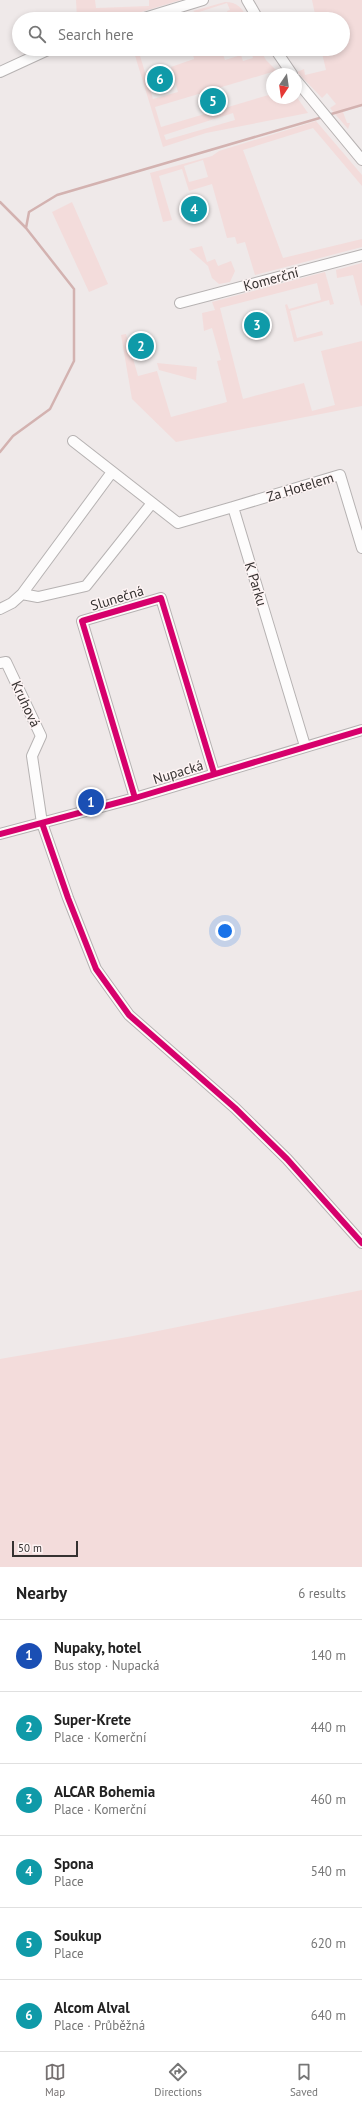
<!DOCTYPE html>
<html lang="en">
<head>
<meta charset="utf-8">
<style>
  :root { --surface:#fff; --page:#f6f6f6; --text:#222; --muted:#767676; --line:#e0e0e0; --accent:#767171 }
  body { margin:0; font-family:"PT Sans",sans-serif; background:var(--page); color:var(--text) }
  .compass { position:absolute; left:266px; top:68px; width:36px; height:36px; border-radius:50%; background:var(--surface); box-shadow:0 2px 6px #0003; rotate:193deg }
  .scale { position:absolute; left:12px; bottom:10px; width:66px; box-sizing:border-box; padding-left:4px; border:2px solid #353130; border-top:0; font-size:11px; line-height:14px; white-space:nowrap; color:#353130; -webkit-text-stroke:3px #fef4f4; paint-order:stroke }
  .you { position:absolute; left:225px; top:931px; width:14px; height:14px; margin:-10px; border:3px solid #fff; border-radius:50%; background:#1a73e8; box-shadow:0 0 0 6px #1a73e833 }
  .badge { display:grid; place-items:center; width:26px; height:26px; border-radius:50%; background:var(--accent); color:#fff; font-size:13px; font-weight:700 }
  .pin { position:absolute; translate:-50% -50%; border:2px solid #fff; box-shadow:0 1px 4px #0006 }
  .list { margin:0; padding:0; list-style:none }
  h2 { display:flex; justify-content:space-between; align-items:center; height:52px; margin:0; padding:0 16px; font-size:17px }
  h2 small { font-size:13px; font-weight:400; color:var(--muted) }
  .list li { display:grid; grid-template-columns:26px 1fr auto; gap:12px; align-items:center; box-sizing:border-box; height:72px; padding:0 16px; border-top:1px solid var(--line) }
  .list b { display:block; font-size:15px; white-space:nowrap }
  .list p { margin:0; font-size:13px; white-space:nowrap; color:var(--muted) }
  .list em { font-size:13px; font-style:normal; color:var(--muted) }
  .icon { flex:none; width:22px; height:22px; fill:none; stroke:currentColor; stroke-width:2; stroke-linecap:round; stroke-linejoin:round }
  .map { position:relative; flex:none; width:362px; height:1567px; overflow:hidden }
  .search { position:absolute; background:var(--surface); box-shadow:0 2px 6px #0003; left:12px; right:12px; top:12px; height:44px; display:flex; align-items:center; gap:10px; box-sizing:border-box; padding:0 14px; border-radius:22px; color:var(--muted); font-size:15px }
  .sheet { height:484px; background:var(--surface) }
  nav { display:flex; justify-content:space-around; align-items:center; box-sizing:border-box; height:56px; border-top:1px solid var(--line); background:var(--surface); font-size:11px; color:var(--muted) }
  nav a { display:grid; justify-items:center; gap:2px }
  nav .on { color:var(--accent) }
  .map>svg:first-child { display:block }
</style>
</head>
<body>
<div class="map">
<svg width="362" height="1567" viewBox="0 0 362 1567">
  <rect width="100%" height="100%" fill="#efe9e9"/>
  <path fill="#f3dcdb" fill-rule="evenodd" d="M 76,0 L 95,0 L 96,8 L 149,6 L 149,0 L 181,0 L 118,19 L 77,19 Z
    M 312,0 L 362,0 L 362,106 L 343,112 L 347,123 L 350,123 L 348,129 L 330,108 L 336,104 L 327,93 L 322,98 L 297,72 L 304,69 L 305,75 L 326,70 L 321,49 L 343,49 L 343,19 L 316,19 Z
    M 225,2 C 237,2 243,8 247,19 L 241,19 L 237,14 L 228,15 L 227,11 L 230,10 L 227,3 L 196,13 L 193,11 Z
    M 133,49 L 138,49 L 153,99 L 178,92 L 171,67 L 194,59 L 192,49 L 195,49 L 197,55 L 221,49 L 225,60 L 241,55 L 243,61 L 253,58 L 251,49 L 260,49 L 266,60 L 280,74 L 273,74 L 272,72 L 155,107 L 161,127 L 272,94 L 272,98 L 296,98 L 296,96 L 308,113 L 206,133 L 163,147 ZM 233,113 L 235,120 L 166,140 L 164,135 Z
    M 316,121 L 362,175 L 362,186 L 313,128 L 243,150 L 283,258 L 362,239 L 362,247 L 255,275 L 245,242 L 237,244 L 235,237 L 227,238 L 212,184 L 189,191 L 182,169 L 159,176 L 172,220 L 163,222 L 150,173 L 212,156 L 219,151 ZM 203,160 L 208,177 L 189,182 L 184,166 Z
    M 72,202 L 108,284 L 89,292 L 52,212 Z
    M 202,246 L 207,262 L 215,259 L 218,266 L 231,261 L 235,271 L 230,282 L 219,284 L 212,278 L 208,266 L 189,249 Z
    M 362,263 L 362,305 L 361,306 L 353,275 L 337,278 L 336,270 Z
    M 325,272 L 334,304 L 330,305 L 329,300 L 290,311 L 297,338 L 322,331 L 323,335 L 294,342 L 285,305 L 287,304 L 289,309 L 321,300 L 317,283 L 220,308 L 243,399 L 304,383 L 312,411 L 335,405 L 321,351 L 362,341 L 362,406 L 176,442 L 132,399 L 121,335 L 126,334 L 138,376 L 157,371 L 171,417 L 227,402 L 217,361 L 221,360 L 212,328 L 204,331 L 202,313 L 215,310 L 212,302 Z
    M 157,363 L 197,367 L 196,380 L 159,370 Z
    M 362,1290 L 362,1567 L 0,1567 L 0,1359 L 133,1336 Z"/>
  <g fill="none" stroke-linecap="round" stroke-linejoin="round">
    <path stroke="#d3b2b0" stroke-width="2.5" d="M 328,115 L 362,105
      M 0,202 L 26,228
      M 0,452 L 13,436 L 50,409 L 74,361 L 74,289 L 26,228 L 29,212 L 57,195 L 323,117"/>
    <defs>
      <path id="minor" d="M 247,0 L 258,19
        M 141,19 L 203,0
        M 275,49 L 292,74
        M 0,72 L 50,49
        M 296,80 L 362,160
        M 180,303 L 362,255
        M 73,441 L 178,523 L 233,507 L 305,746
        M 233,507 L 340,475 L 362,548
        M 22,594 L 38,597 L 86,586 L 152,503
        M 0,609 L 12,603 L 22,594 L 112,472
        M 0,663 L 6,662 L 41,736 L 32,756 L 42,823 L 68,898 L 96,969 L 129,1015 L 235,1108 L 287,1159 L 362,1243
        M 135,798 L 82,621 L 161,598 L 214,773
        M 0,834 L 135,798 L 362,730"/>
    </defs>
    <use href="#minor" stroke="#b6b2b2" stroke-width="12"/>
    <use href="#minor" stroke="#fdfcfc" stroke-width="10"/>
    <defs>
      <path id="cycleway" d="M 135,798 L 82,621 L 161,598 L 214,773
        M 42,823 L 68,898 L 96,969 L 129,1015 L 235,1108 L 287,1159 L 362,1243
        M 0,834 L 135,798 L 362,730"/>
    </defs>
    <use href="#cycleway" stroke="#fef4f4" stroke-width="8"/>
    <use href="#cycleway" stroke="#d6006c" stroke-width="6"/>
  </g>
  <g text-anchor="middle" stroke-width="3" stroke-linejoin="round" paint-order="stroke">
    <g font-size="14" fill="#353130" stroke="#fef4f4">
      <text transform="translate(271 279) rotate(-15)" y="5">Komerční</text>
      <text transform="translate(300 487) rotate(-17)" y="5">Za Hotelem</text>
      <text transform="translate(256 584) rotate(73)" y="5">K Parku</text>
      <text transform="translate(117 598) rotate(-17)" y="5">Slunečná</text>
      <text transform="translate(26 704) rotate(65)" y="5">Kruhová</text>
      <text transform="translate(178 772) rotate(-17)" y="5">Nupacká</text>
    </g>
  </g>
</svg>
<svg class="compass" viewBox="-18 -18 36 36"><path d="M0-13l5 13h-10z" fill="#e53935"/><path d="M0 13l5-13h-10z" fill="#767676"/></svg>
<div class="scale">50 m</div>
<div class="you"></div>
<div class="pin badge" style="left:91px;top:802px;background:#1a4fb4">1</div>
<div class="pin badge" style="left:141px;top:346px;background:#0f9aa8">2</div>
<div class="pin badge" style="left:257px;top:325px;background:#0f9aa8">3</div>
<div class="pin badge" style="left:194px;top:209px;background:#0f9aa8">4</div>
<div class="pin badge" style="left:213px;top:101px;background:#0f9aa8">5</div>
<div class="pin badge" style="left:160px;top:79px;background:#0f9aa8">6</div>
<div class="search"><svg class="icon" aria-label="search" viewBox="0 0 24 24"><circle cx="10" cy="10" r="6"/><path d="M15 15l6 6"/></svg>Search here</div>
</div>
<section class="sheet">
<h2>Nearby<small>6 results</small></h2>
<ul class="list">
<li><span class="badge" style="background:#1a4fb4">1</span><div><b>Nupaky, hotel</b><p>Bus stop · Nupacká</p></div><em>140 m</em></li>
<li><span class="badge" style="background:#0f9aa8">2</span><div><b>Super-Krete</b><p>Place · Komerční</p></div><em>440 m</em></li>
<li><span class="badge" style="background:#0f9aa8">3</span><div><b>ALCAR Bohemia</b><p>Place · Komerční</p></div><em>460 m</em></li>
<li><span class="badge" style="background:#0f9aa8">4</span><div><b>Spona</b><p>Place</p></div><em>540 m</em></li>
<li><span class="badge" style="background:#0f9aa8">5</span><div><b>Soukup</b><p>Place</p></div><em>620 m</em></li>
<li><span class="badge" style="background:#0f9aa8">6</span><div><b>Alcom Alval</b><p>Place · Průběžná</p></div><em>640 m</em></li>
</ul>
</section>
<nav>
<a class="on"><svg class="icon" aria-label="map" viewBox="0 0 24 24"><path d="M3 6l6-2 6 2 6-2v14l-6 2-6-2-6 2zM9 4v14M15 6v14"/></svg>Map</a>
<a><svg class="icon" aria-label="directions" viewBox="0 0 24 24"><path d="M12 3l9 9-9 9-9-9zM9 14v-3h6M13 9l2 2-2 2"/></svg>Directions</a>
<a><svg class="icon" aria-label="saved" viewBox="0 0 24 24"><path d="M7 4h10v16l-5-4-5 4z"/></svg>Saved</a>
</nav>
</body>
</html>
